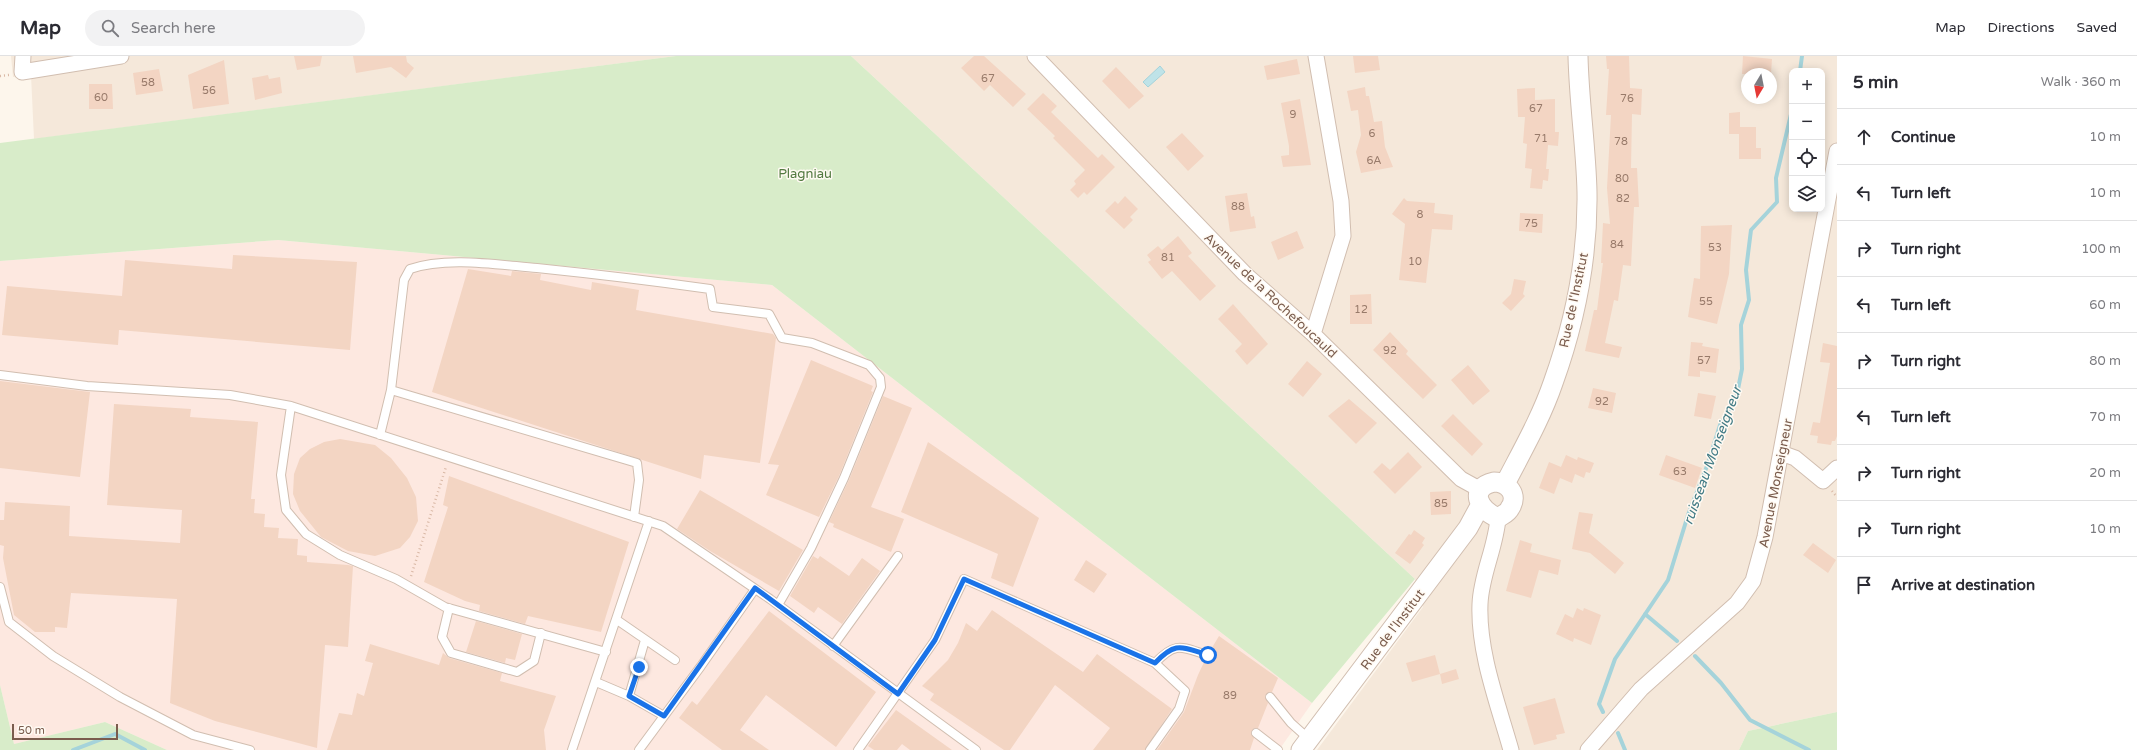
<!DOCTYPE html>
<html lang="en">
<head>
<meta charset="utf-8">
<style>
  :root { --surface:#fff; --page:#f2f2f3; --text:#2b2b33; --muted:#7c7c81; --line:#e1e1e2 }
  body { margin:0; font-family:"Varela Round",sans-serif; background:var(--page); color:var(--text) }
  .controls { position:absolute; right:12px; top:12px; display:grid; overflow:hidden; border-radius:8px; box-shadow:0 2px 10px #0003 }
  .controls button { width:36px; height:36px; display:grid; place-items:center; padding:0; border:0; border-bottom:1px solid var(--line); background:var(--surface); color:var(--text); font:20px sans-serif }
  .compass { position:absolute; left:1741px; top:12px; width:36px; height:36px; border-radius:50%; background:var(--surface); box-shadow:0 2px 10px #0003; rotate:190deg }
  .scale { position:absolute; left:12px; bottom:10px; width:106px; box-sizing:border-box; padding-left:4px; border:2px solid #7a5c4d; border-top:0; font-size:11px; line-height:14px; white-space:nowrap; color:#7a5c4d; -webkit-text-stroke:3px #fffaf3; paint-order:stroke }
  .stop { position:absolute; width:12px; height:12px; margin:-9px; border:3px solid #1a73e8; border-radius:50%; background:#fff }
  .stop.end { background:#1a73e8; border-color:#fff; box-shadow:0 1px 4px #0008 }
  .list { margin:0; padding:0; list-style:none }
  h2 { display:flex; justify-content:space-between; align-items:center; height:52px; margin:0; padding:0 16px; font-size:17px }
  h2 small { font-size:13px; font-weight:400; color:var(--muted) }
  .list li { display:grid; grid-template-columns:26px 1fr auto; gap:12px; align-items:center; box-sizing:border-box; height:56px; padding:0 16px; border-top:1px solid var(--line) }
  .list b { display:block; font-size:15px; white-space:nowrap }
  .list em { font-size:13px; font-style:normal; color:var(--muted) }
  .icon { flex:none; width:22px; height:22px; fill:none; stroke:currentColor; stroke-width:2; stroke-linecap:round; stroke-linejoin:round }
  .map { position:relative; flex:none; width:1837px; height:694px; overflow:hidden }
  header { display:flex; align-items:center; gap:24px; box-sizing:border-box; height:56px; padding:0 20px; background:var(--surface); border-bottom:1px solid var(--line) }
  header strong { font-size:19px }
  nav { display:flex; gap:22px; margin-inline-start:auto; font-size:14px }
  .search { width:280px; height:36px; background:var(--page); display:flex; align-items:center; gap:10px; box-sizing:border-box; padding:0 14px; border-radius:22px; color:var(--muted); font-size:15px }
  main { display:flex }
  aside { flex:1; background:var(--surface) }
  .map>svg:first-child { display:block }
</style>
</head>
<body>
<header>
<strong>Map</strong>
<div class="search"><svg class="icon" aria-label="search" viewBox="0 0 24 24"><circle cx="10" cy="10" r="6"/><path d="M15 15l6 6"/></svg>Search here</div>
<nav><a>Map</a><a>Directions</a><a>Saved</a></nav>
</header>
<main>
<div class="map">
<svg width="1837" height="694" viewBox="0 0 1837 694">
  <rect width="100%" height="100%" fill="#fdf6ec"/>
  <path fill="#f5e8da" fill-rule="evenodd" d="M 11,0 L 676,0 L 34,83 L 31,19 L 13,21 Z
    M 851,0 L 1837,0 L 1837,656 L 1748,675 L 1739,694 L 1317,694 L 1423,551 L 1415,523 ZM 1792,15 L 1822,15 L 1822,153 L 1792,153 ZM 1747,18 L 1771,18 L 1771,42 L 1747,42 Z"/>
  <path fill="#fde8e0" d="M 278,184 L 772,229 L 1312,647 L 1279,694 L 167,694 L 105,666 L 14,688 L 0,629 L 0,205 Z"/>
  <path fill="#d8ecc9" d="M 676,0 L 851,0 L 1415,523 L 1312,647 L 772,229 L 278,184 L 0,205 L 0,87 Z
    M 0,629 L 14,688 L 105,666 L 167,694 L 0,694 Z
    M 1837,656 L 1837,694 L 1739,694 L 1748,675 Z"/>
  <path fill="#bfe3e8" stroke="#a5d3da" d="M 1160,10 L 1165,16 L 1148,31 L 1143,26 Z"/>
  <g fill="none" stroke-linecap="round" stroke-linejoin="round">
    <path stroke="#a5d3da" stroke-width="4" d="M 1800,15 L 1802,0
      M 1645,558 L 1677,585
      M 1695,600 L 1721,627 L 1750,664 L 1809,694
      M 1603,656 L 1599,648 L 1615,603 L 1668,524 L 1688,459 L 1707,410 L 1720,369 L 1736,343 L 1742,313 L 1741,269 L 1749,244 L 1746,214 L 1751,174 L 1777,146 L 1776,122 L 1792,54
      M 1618,677 L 1625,694
      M 73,694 L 115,678 L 145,694"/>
  </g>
  <path fill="#f3d5c3" d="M 294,0 L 322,0 L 320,10 L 297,14 Z
    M 353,0 L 406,0 L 407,6 L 414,12 L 406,22 L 391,11 L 356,17 Z
    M 974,0 L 984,0 L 1026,38 L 1013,51 L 990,29 L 984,35 L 961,12 Z
    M 1353,0 L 1378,0 L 1380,14 L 1355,17 Z
    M 1606,0 L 1629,0 L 1630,32 L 1642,33 L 1641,59 L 1632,58 L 1631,112 L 1637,112 L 1639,151 L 1634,151 L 1631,210 L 1623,209 L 1618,245 L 1614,244 L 1605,287 L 1622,291 L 1619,302 L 1585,295 L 1594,254 L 1597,254 L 1603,207 L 1601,207 L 1603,167 L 1610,168 L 1607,132 L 1611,59 L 1606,59 L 1609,13 L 1607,13 Z
    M 1743,0 L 1772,3 L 1771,18 L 1742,18 Z
    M 1297,3 L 1300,18 L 1267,24 L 1264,10 Z
    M 224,4 L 229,48 L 193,53 L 188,19 Z
    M 1116,11 L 1144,40 L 1129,53 L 1102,25 Z
    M 159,13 L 163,35 L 136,39 L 133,17 Z
    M 268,19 L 269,23 L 280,21 L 282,37 L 255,44 L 252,22 Z
    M 89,28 L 112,28 L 113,53 L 89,53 Z
    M 1365,31 L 1366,40 L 1369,40 L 1374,66 L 1382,65 L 1385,91 L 1393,111 L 1361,117 L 1356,96 L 1361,79 L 1358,54 L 1351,55 L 1347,35 Z
    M 1535,32 L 1535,44 L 1555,43 L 1555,76 L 1559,76 L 1558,90 L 1548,89 L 1546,113 L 1549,113 L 1548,125 L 1543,124 L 1542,133 L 1530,132 L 1532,113 L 1525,112 L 1527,88 L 1523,87 L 1525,61 L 1518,61 L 1517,33 Z
    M 1043,37 L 1057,50 L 1051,56 L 1098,102 L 1102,98 L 1115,111 L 1087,139 L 1084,136 L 1078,142 L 1070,134 L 1076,128 L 1074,125 L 1085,114 L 1053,82 L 1055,80 L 1027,53 Z
    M 1300,43 L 1311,109 L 1283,111 L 1281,100 L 1289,99 L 1289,90 L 1281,47 Z
    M 1740,56 L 1740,71 L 1756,71 L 1756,92 L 1761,92 L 1761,103 L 1739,103 L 1739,78 L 1729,78 L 1729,57 Z
    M 1182,77 L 1204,100 L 1188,115 L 1166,91 Z
    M 1247,137 L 1251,161 L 1254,160 L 1256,172 L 1230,176 L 1225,140 Z
    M 1125,140 L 1138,153 L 1130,161 L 1133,164 L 1124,173 L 1105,155 L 1115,145 L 1118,148 Z
    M 1404,142 L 1407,145 L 1435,147 L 1434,157 L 1453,159 L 1452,174 L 1432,173 L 1426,227 L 1399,224 L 1405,168 L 1392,158 Z
    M 1520,157 L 1543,158 L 1542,177 L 1519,175 Z
    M 1732,169 L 1729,218 L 1717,268 L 1688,261 L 1694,222 L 1700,223 L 1701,170 Z
    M 1297,175 L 1304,192 L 1278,204 L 1271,186 Z
    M 1178,180 L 1192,197 L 1188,200 L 1216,230 L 1200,245 L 1172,215 L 1162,223 L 1148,206 L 1151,204 L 1147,199 L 1158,190 L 1162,194 Z
    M 233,199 L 357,206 L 350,294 L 119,274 L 118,289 L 2,279 L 7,230 L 122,240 L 125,204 L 232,213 Z
    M 468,213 L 511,220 L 512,215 L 541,218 L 540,224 L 591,234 L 592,226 L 639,234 L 636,254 L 773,278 L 776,282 L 760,407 L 704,399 L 701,423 L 432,336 Z
    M 1514,223 L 1526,225 L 1523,238 L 1525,240 L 1511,255 L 1502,247 L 1511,238 Z
    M 1371,238 L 1372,268 L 1350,268 L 1350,239 Z
    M 1233,248 L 1268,288 L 1247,309 L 1235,295 L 1242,288 L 1218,263 Z
    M 1390,276 L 1408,295 L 1406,298 L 1437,329 L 1423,343 L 1373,294 Z
    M 1691,286 L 1703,287 L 1702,290 L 1719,293 L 1716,317 L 1700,315 L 1700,321 L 1688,320 Z
    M 1823,287 L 1837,290 L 1837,380 L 1835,385 L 1832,385 L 1831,389 L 1817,387 L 1818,380 L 1810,379 L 1813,366 L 1820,367 L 1830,307 L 1820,306 Z
    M 811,304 L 873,330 L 871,335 L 873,336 L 839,420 L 819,461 L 766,439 L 779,409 L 768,408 Z
    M 1307,305 L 1322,318 L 1303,341 L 1288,328 Z
    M 1468,309 L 1490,335 L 1473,349 L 1451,324 Z
    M 0,325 L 90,336 L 80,421 L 0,412 Z
    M 1593,332 L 1616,337 L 1612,357 L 1588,352 Z
    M 1698,337 L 1716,340 L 1711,363 L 1694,360 Z
    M 883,340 L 912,352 L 871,451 L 904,463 L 891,496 L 833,471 L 834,468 L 829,466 L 849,424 Z
    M 1349,343 L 1377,367 L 1356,388 L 1328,360 Z
    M 114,348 L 191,353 L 190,361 L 258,366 L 251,443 L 255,443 L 254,457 L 265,458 L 264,471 L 279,472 L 278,482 L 298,483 L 297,499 L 307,500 L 307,506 L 348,509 L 353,510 L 348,591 L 325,589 L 317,692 L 215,665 L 170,647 L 177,543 L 71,537 L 67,572 L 55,571 L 55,576 L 35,576 L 14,559 L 3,502 L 4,490 L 0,489 L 0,464 L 4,464 L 5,446 L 70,450 L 69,480 L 180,487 L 182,454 L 107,449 Z
    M 1453,358 L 1483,388 L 1472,400 L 1441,370 Z
    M 340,383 L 375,389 L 391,402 L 407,422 L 416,441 L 418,465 L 410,481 L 400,492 L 375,500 L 348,495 L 321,481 L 300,455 L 293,438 L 294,418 L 300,402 L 310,393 L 324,386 Z
    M 928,386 L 1039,462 L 1013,531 L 991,522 L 998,498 L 901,456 Z
    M 1408,396 L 1422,411 L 1395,438 L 1373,416 L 1382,407 L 1390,414 Z
    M 1566,399 L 1577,404 L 1578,401 L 1594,407 L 1590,417 L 1586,416 L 1584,422 L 1575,418 L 1572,427 L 1560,422 L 1554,438 L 1539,432 L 1549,406 L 1561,411 Z
    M 1666,399 L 1702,412 L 1695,432 L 1659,419 Z
    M 449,420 L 629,486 L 601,576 L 528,560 L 525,568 L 479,555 L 480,549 L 465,545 L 424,526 L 448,451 L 443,449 Z
    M 700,434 L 803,494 L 779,535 L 710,495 L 677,473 Z
    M 1451,435 L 1451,458 L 1431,459 L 1430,436 Z
    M 1579,456 L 1593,458 L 1589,477 L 1624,507 L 1615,518 L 1590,497 L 1572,493 Z
    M 1414,474 L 1425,482 L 1422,487 L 1424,489 L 1410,508 L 1395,497 L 1409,478 L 1411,479 Z
    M 1520,484 L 1532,488 L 1530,496 L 1561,504 L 1558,519 L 1539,514 L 1531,542 L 1506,535 Z
    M 1813,487 L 1836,504 L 1828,517 L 1803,499 Z
    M 813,500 L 818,503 L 820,500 L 849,520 L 862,502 L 880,515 L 842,568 L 818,551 L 814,557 L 790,540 Z
    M 1086,504 L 1107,518 L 1094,537 L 1074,524 Z
    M 1577,552 L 1583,555 L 1584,552 L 1601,559 L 1591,589 L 1574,582 L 1573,586 L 1556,578 L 1565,558 L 1573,562 Z
    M 992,554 L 1083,616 L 1097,598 L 1172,653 L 1145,694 L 1093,694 L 1110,672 L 1055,629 L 1010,694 L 1004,694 L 930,644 L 934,638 L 922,630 L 948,604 L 958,587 L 966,567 L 977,575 Z
    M 769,555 L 876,636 L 836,691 L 766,639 L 740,674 L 769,694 L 722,694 L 679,662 L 692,645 L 697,649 Z
    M 476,565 L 522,578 L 515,604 L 506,602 L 505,607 L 466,596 Z
    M 1219,580 L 1278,622 L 1272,636 L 1265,639 L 1268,647 L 1258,672 L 1254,672 L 1251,676 L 1254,682 L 1250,694 L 1157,694 L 1184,656 L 1198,619 L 1205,604 L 1209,604 L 1212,601 L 1210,595 Z
    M 370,588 L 439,609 L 443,597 L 449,602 L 502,617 L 500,625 L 556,640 L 544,674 L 546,694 L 327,694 L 339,657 L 352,659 L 357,637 L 364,640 L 373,607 L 365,605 Z
    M 1435,599 L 1440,618 L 1456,613 L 1459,623 L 1442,628 L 1440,618 L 1412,626 L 1406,607 Z
    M 1555,642 L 1565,677 L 1556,679 L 1557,683 L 1534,689 L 1523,651 Z
    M 896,654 L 952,694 L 910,694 L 902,688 L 897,694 L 874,694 L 868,690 Z"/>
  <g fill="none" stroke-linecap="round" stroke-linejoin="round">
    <defs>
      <path id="service" d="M 0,319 L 87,330 L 230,339 L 291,350 L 663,470 L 770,543 L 976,694
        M 391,334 L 404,224 L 410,213 C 446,200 500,209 537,212 C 595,218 653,225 710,233 L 713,251 L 769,258 L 782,282 L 812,287 L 869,309 L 880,322 L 881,331 L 844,422 L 811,492 L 778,549
        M 291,350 L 281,419 L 286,454 L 306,478 L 340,499 L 396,523 L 445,551 L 606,596
        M 380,379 L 391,334 L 637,407 L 639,424 L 634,461
        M 0,531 L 9,566 L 53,600 L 120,641 L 193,679 L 250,694
        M 449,552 L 442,581 L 451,597 L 517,616 L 534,605 L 541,577
        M 617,564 L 675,604
        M 833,590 L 898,500
        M 1155,607 C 1176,585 1181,591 1207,599
        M 596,626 L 629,640 L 664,660
        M 629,640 L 645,584
        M 1270,641 L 1291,667 L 1310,684
        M 1256,677 L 1278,694
        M 572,694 L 649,465
        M 639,694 L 701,610 L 755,533
        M 858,694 L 935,584 L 964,523 L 1155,607 L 1185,635 L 1179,653 L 1150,694"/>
      <path id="minor" d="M 23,0 L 22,16 L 121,0
        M 1035,0 L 1245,218 L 1313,278 L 1461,423 L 1481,434
        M 1313,278 L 1343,180 L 1341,145 L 1316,0
        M 1781,397 L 1795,402 L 1823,425 L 1837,412
        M 1498,462 C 1496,491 1481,519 1480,548 C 1478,596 1498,648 1511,694
        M 1588,694 L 1641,633 L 1737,547 L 1753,525 L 1765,481 L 1837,95"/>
      <path id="tertiary" d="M 1494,426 C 1508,426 1519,439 1510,452 C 1508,457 1502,459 1498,462 C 1478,454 1468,432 1494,426 Z
        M 1505,428 C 1522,395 1541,362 1553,327 C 1575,266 1588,201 1587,136 C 1586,91 1579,46 1578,0
        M 1301,694 L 1468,472 L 1480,450"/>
    </defs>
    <use href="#service" stroke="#d1beb0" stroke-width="10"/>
    <use href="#minor" stroke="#d1beb0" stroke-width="17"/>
    <use href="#tertiary" stroke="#d1beb0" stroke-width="21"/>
    <path stroke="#d9b8a5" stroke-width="2.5" stroke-dasharray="1 3" stroke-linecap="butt" d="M 0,20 L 9,19
      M 1832,435 L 1837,441
      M 411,520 L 446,411"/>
    <use href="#service" stroke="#fff" stroke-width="8"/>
    <use href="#minor" stroke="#fff" stroke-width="15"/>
    <use href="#tertiary" stroke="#fff" stroke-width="19"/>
  </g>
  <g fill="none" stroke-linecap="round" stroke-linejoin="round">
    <path stroke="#1a73e8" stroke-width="5" d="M 639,611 L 629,640 L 664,660 L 755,532 L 898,638 L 935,584 L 964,523 L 1155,607 C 1176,585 1181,591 1208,599"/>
  </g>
  <g text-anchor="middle" stroke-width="3" stroke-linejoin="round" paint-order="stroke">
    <g font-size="11" fill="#987a6a">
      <text x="988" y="26">67</text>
      <text x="148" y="30">58</text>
      <text x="209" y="38">56</text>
      <text x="101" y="45">60</text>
      <text x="1627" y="46">76</text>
      <text x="1536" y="56">67</text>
      <text x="1293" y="62">9</text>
      <text x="1372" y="81">6</text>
      <text x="1541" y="86">71</text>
      <text x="1621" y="89">78</text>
      <text x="1374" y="108">6A</text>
      <text x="1622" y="126">80</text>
      <text x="1623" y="146">82</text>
      <text x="1238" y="154">88</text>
      <text x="1420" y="162">8</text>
      <text x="1531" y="171">75</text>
      <text x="1617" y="192">84</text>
      <text x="1715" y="195">53</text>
      <text x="1168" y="205">81</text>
      <text x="1415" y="209">10</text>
      <text x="1706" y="249">55</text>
      <text x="1361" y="257">12</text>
      <text x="1390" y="298">92</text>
      <text x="1704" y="308">57</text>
      <text x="1602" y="349">92</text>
      <text x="1680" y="419">63</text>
      <text x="1441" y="451">85</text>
      <text x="1230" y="643">89</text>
    </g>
    <g font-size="13" fill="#537a41" stroke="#fffaf3">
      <text x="805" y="122">Plagniau</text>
    </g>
    <g font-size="13" fill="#7a5c4d" stroke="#fffaf3">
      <text transform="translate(1271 239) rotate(43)" y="5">Avenue de la Rochefoucauld</text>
      <text transform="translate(1573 244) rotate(-78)" y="5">Rue de l'Institut</text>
      <text transform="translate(1775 427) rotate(-79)" y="5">Avenue Monseigneur</text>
      <text transform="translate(1392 573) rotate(-53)" y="5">Rue de l'Institut</text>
    </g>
    <g font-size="14" font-style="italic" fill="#437c86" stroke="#fffaf3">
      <text transform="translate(1712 399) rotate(-70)" y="5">ruisseau Monseigneur</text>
    </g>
  </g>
</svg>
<div class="controls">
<button>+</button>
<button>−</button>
<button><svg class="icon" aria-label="locate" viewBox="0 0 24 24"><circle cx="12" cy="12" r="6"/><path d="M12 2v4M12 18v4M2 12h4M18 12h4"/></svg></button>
<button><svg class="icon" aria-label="layers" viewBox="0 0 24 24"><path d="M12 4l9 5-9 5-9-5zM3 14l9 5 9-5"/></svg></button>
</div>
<svg class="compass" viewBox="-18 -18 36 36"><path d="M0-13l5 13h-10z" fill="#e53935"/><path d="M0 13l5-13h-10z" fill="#7c7c81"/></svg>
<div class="scale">50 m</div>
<div class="stop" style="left:1208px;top:599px"></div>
<div class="stop end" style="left:639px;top:611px"></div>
</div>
<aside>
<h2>5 min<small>Walk · 360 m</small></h2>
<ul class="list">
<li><svg class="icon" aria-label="ahead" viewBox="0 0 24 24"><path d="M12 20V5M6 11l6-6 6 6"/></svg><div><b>Continue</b></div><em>10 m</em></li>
<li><svg class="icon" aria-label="left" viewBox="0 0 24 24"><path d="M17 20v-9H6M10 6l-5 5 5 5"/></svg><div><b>Turn left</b></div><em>10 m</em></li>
<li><svg class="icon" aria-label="right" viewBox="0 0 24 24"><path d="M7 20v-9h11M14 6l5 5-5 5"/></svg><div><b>Turn right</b></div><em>100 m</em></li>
<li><svg class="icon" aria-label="left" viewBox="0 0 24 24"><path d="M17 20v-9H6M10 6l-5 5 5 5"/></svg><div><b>Turn left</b></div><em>60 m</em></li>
<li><svg class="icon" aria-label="right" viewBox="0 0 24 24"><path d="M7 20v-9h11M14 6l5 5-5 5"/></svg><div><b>Turn right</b></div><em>80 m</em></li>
<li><svg class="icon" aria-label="left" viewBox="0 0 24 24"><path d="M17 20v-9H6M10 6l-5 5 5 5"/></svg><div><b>Turn left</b></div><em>70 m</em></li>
<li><svg class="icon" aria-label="right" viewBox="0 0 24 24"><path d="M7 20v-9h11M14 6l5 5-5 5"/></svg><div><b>Turn right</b></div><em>20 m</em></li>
<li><svg class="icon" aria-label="right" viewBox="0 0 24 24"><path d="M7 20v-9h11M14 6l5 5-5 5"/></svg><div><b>Turn right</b></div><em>10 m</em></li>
<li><svg class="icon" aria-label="arrive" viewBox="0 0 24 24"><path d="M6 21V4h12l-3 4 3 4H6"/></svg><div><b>Arrive at destination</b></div></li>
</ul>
</aside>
</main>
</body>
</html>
